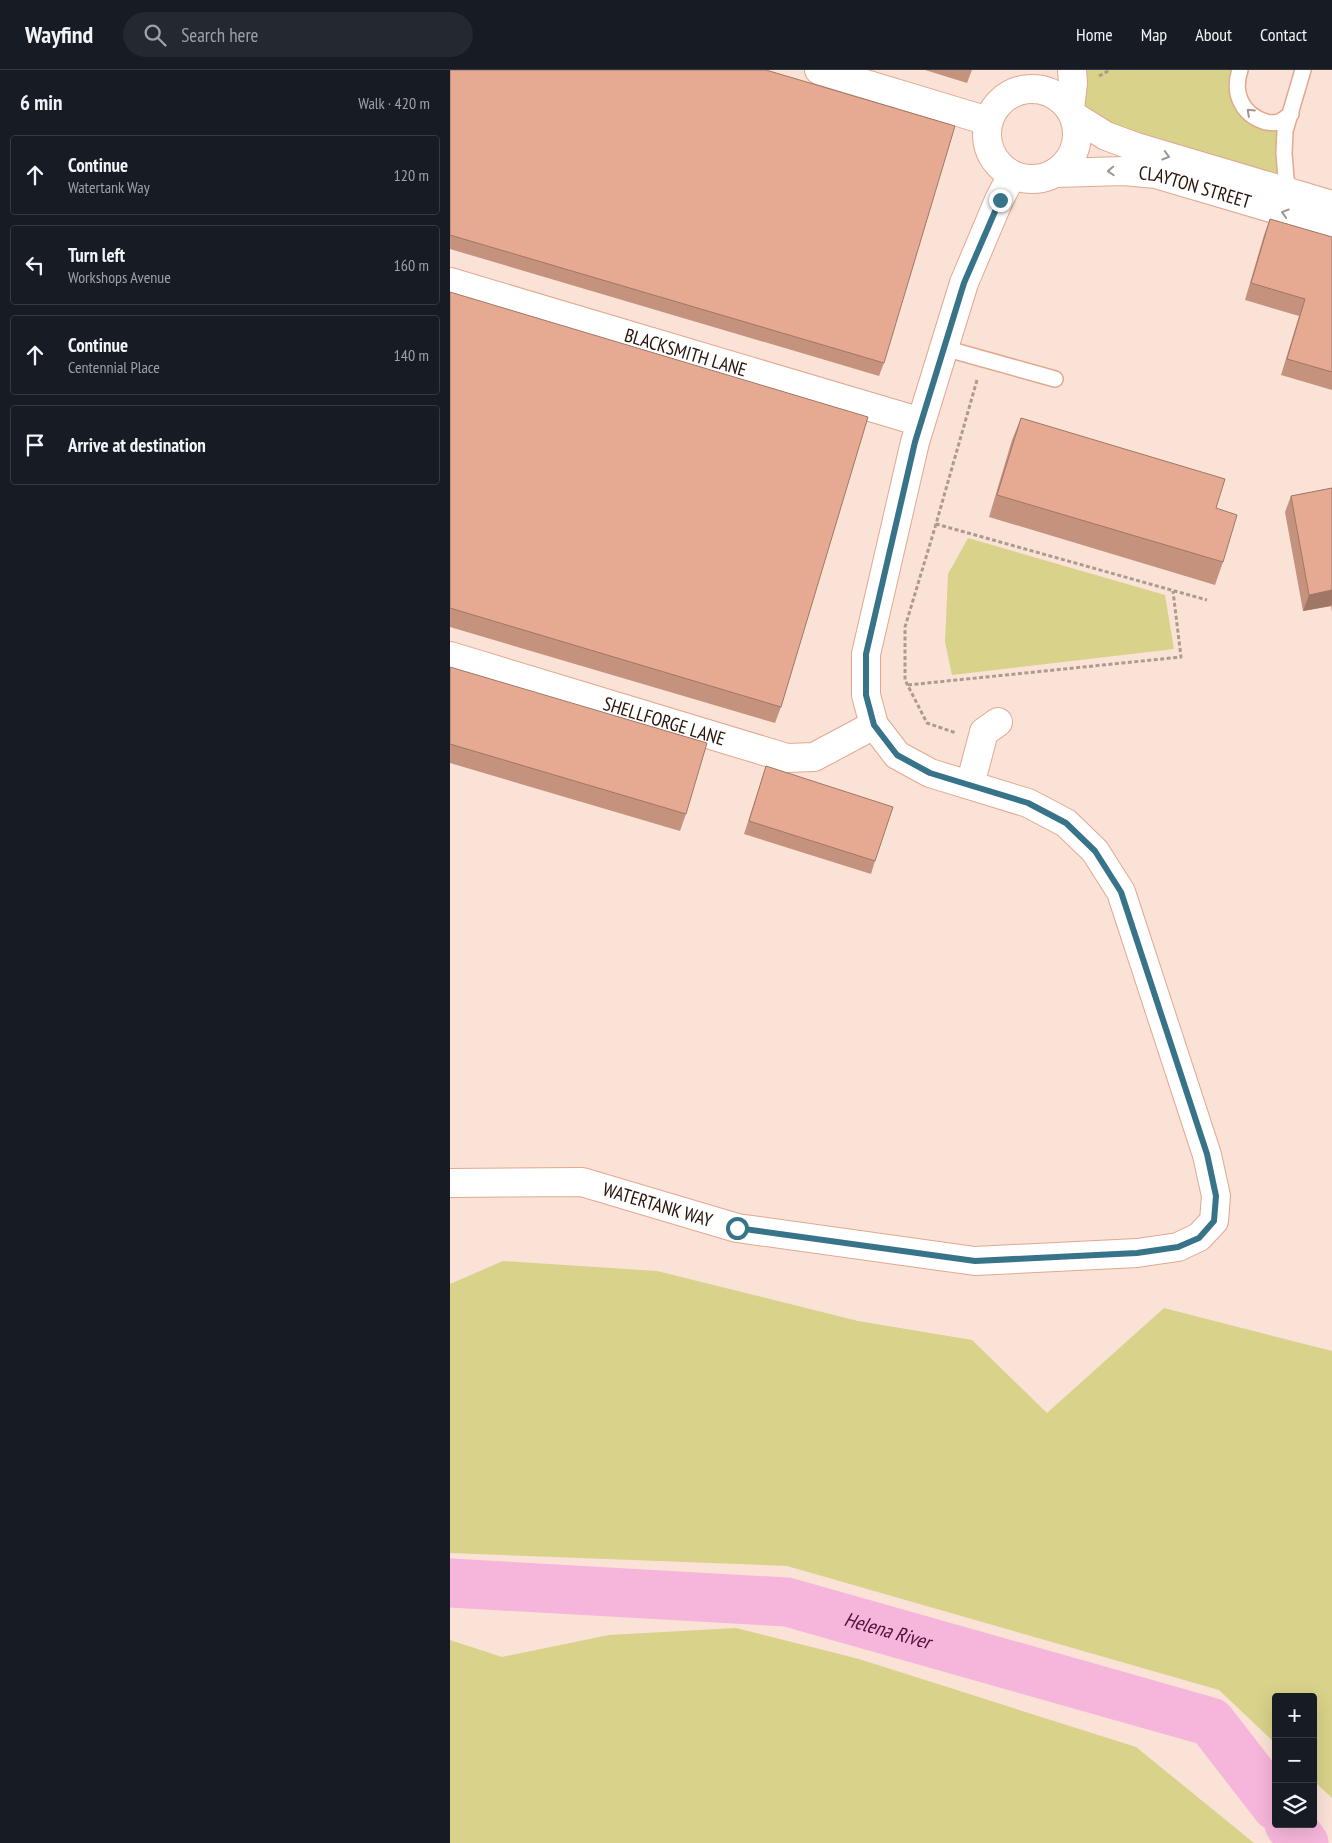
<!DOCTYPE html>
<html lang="en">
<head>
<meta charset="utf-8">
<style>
  :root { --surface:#171b24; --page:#242831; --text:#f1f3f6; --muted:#9ea1a6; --line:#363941 }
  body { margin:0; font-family:"PT Sans Narrow",sans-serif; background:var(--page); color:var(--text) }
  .controls { position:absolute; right:15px; bottom:15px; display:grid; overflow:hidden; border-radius:5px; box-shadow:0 5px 20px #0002 }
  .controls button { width:45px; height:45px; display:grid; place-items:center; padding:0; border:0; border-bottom:1px solid var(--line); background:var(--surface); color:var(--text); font:25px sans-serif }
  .stop { position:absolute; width:15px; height:15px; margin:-11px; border:4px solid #37748a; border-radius:50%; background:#fff }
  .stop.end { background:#37748a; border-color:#fff; box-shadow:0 1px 5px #0008 }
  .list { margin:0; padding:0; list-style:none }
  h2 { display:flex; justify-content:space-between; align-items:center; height:65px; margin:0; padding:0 20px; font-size:21px }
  h2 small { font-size:16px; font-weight:400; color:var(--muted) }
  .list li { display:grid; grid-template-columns:32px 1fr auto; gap:15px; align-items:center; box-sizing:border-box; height:80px; margin:0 10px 10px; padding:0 10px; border:1px solid var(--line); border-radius:5px }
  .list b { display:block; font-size:19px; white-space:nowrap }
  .list p { margin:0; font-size:16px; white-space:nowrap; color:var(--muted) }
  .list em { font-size:16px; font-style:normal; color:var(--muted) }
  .icon { flex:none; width:28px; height:28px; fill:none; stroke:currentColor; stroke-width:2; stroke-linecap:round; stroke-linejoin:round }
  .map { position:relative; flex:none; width:882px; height:1773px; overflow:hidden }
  header { display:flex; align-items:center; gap:30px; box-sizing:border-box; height:70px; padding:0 25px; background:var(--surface); border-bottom:1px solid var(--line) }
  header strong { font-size:24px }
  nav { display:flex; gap:28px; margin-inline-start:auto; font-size:18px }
  .search { width:350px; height:45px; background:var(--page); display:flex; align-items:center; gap:12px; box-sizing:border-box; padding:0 18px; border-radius:28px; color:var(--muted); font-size:19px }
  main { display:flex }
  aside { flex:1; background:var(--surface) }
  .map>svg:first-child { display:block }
</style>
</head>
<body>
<header>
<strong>Wayfind</strong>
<div class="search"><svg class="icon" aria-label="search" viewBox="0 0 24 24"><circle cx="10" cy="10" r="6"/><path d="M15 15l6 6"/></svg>Search here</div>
<nav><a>Home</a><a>Map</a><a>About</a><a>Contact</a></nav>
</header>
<main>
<aside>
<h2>6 min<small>Walk · 420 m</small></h2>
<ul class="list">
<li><svg class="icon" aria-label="ahead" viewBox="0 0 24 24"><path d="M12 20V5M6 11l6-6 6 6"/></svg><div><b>Continue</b><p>Watertank Way</p></div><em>120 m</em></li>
<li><svg class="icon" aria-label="left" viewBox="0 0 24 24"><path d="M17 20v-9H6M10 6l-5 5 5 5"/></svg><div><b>Turn left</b><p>Workshops Avenue</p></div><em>160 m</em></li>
<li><svg class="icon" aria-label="ahead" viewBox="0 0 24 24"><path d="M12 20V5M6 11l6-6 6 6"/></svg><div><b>Continue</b><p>Centennial Place</p></div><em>140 m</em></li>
<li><svg class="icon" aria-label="arrive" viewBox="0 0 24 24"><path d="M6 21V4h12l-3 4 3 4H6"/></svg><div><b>Arrive at destination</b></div></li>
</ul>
</aside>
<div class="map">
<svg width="882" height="1773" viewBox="0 0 882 1773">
  <rect width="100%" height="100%" fill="#fbe2d7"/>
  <path fill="#d8d28a" d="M 622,0 L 790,0 L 790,32 L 830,52 L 836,109 L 624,46 Z
    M 518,468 L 715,525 L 724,579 L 502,605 L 495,572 L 498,504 Z
    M 53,1191 L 207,1201 L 408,1251 L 522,1270 L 597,1343 L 714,1238 L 882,1281 L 882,1728 L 863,1710 L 863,1627 L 826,1627 L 826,1674 L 769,1620 L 337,1496 L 0,1483 L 0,1214 Z
    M 286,1558 L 409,1589 L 686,1677 L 804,1773 L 0,1773 L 0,1570 L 52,1587 L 159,1565 Z"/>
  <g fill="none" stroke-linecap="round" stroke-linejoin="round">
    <g stroke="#f6b5da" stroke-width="49">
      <path id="s1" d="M 0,1513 L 337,1532 L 761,1652 L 826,1736"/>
      <path d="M 839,1754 L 854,1773"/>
    </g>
    <defs>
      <path id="lane" d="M 790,0 C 782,23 792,45 816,52 C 821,53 827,53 831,51 C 835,49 838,46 841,44
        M 842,123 L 836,109 L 834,83 L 835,61 L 853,0
        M 494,278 L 605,309"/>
      <g id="street">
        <path d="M 369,0 L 538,51"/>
        <circle cx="582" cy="64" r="45"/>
        <path d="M 620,39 L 623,13 L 622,0"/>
        <path d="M 624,46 L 656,66 L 686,77 L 882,135"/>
        <path id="s2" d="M 605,103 L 674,101 L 706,104 L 882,156"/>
        <path id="s3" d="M 0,212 L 471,352"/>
        <path id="s4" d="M 0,586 L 337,688 L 364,687 L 424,655"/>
        <path d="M 520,715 L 534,662 L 548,652"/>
        <path id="s5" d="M 0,1113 L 132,1112 L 287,1158 L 525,1191 L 687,1183 L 728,1177 L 749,1167 L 764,1151 L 766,1126 L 757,1085 L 671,822 L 645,781 L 616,753 L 578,733 L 480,703 L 447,685 L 424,655 L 416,625 L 416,584 L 465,372 L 514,213 L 549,130 L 562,105"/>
      </g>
    </defs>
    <use href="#lane" stroke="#e2a88e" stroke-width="18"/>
    <use href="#street" stroke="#e2a88e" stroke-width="30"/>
    <path stroke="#b0998e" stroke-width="3" stroke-dasharray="4 2.5" stroke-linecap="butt" d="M 649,6 L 660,0
      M 527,310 L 486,454 L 757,530
      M 486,454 L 455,557 L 455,610 L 477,653 L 506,663
      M 458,615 L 731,587 L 723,521"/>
    <use href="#lane" stroke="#fff" stroke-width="15"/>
    <use href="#street" stroke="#fff" stroke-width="28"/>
  </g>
  <path fill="#c5927d" d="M 0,0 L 434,293 L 429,306 L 0,179 Z
    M 475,0 L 522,0 L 517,13 Z
    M 820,149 L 882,167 L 882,320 L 831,305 L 849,246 L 795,230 L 814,165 Z
    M 0,222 L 331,637 L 325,653 L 0,557 Z
    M 571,348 L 766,438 L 773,492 L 765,515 L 539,447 L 562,370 Z
    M 882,418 L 882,542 L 881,536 L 853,541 L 835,442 L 841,426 Z
    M 0,597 L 236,744 L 230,761 L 0,693 Z
    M 316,696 L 425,791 L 421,804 L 294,764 Z"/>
  <path fill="#a07766" d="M 882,520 L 882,533 L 881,536 L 853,541 L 859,525 Z"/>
  <path fill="#e5aa91" stroke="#a07766" d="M 0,0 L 316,0 L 505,56 L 434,293 L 0,165 Z
    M 820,149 L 882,167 L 882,302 L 837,289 L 855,229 L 801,213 Z
    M 0,222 L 418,347 L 331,637 L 0,538 Z
    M 571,348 L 775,409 L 766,438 L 787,445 L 773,492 L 547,425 Z
    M 882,418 L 882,520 L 859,525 L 841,426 Z
    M 0,597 L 257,673 L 236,744 L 0,674 Z
    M 316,696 L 443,737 L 425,791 L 299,751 Z"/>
  <defs><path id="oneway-chevron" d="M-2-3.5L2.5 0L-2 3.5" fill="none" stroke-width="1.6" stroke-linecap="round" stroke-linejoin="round" transform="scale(1.25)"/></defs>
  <g stroke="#9f9591">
    <use href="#oneway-chevron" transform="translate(800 42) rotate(-137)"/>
    <use href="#oneway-chevron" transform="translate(716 86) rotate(16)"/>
    <use href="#oneway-chevron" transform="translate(661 101) rotate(178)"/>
    <use href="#oneway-chevron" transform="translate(835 143) rotate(-163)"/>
  </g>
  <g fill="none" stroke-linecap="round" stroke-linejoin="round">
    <path stroke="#37748a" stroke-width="6" d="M 287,1158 L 525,1191 L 687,1183 L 728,1177 L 749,1168 L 764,1151 L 766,1126 L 757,1084 L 671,822 L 645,781 L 616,753 L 578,733 L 480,703 L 447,685 L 424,655 L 416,625 L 416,584 L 465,372 L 514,213 L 550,130"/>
  </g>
  <g text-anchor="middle" stroke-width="4" stroke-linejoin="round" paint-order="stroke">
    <g font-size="19" fill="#29140a" stroke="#fff2ed">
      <text dy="7" stroke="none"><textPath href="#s2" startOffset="142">CLAYTON STREET</textPath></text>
      <text dy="7" stroke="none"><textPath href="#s3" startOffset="246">BLACKSMITH LANE</textPath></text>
      <text dy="7" stroke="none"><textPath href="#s4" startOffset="224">SHELLFORGE LANE</textPath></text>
      <text dy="7" stroke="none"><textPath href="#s5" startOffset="211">WATERTANK WAY</textPath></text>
    </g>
    <g font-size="20" font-style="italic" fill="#50103a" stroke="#fff2ed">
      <text dy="7" stroke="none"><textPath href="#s1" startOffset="442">Helena River</textPath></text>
    </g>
  </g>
</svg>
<div class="controls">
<button>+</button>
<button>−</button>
<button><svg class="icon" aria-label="layers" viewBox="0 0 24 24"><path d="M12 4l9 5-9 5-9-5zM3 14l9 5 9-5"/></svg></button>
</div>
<div class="stop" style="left:287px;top:1158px"></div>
<div class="stop end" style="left:550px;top:130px"></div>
</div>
</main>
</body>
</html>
